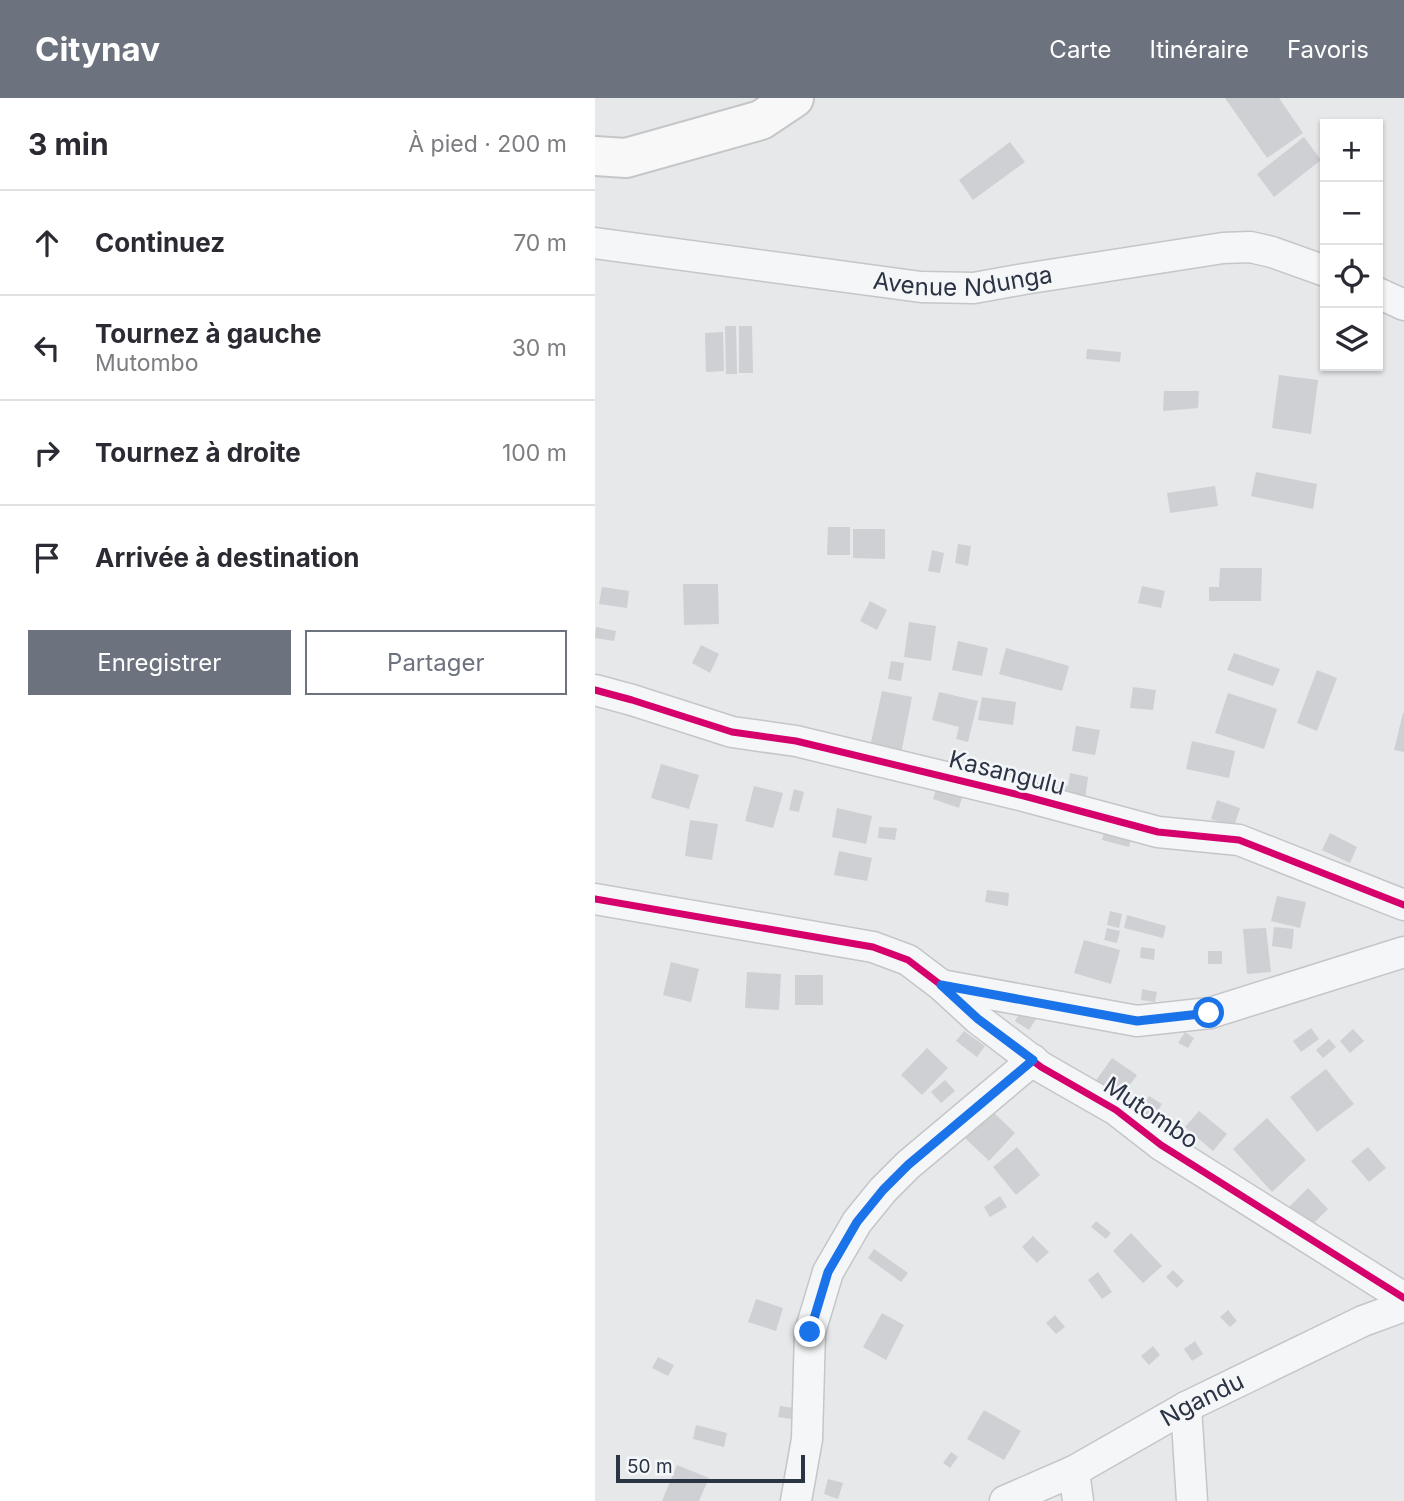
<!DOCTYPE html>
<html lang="fr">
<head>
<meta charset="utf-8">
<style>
  :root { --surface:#fff; --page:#f7f7f7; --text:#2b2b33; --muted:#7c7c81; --line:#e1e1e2; --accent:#6c737f }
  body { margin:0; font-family:Inter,sans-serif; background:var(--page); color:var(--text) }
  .controls { position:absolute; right:21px; top:21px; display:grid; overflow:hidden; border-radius:0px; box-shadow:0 2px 5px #0004 }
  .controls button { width:63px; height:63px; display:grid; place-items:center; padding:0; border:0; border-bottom:2px solid var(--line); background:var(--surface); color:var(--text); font:35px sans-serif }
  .scale { position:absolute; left:21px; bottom:18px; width:189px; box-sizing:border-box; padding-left:7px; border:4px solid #2b3445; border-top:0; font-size:19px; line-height:24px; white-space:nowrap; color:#2b3445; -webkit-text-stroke:5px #f4f6f9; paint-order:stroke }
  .stop { position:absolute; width:21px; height:21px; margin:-16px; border:5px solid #1a73e8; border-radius:50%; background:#fff }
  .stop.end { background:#1a73e8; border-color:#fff; box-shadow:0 2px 7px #0008 }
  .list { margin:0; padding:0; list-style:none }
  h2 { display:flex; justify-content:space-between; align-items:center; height:91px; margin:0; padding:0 28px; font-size:30px }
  h2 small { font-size:23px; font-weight:400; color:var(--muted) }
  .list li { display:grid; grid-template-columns:46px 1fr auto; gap:21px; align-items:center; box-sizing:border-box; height:105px; padding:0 28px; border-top:2px solid var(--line) }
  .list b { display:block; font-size:26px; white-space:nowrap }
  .list p { margin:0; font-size:23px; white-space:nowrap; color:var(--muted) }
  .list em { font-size:23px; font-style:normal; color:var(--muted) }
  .actions { display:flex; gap:14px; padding:21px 28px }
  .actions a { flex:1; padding:16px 0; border:2px solid var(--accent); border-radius:0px; text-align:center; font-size:24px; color:var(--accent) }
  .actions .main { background:var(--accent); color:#fff }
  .icon { flex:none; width:38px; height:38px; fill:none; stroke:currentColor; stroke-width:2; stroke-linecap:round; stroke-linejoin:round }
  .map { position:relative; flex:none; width:809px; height:1403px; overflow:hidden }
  header { display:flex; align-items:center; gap:42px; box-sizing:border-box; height:98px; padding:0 35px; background:var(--accent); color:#fff }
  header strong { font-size:33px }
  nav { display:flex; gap:38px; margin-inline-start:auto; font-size:24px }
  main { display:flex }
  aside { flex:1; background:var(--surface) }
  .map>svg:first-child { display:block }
</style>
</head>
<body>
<header>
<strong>Citynav</strong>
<nav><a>Carte</a><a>Itinéraire</a><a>Favoris</a></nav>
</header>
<main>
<aside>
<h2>3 min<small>À pied · 200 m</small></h2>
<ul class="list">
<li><svg class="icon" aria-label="ahead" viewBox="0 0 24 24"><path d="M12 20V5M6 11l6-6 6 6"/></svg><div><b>Continuez</b></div><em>70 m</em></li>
<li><svg class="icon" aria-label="left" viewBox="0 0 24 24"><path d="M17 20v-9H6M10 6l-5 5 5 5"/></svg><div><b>Tournez à gauche</b><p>Mutombo</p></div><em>30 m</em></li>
<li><svg class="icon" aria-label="right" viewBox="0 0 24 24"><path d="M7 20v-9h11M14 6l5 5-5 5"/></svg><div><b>Tournez à droite</b></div><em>100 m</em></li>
<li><svg class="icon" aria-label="arrive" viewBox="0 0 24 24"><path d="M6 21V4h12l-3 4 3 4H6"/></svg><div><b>Arrivée à destination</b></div></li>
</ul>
<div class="actions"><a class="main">Enregistrer</a><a>Partager</a></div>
</aside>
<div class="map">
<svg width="809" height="1403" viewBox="0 0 809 1403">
  <rect width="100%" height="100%" fill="#e6e8ea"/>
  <path fill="#ced0d3" d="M 630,0 L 684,0 L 708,35 L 672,60 Z
    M 709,39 L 726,62 L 679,99 L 662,76 Z
    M 415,44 L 430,64 L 378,102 L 364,82 Z
    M 130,228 L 141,228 L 142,276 L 131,276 Z
    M 144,228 L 157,228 L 158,275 L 144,275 Z
    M 128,234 L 129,273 L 111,274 L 110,235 Z
    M 492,251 L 526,254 L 525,264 L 491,261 Z
    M 684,277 L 723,282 L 716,336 L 677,330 Z
    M 569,293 L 604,293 L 603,310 L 568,313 Z
    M 661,374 L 722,386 L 718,411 L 656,398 Z
    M 620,388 L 623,408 L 575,415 L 572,395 Z
    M 233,429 L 255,429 L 255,457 L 232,457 Z
    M 258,431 L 290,431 L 290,461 L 258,460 Z
    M 363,446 L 376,448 L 373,468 L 360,465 Z
    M 337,452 L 349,455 L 345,475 L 333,473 Z
    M 625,470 L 667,470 L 666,503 L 614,503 L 614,489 L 624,489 Z
    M 88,486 L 123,486 L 124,526 L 89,527 Z
    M 547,488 L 570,493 L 566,510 L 543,505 Z
    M 7,489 L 34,493 L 32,510 L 4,506 Z
    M 275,503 L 292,512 L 282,532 L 265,523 Z
    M 314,524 L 341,528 L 336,563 L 309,559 Z
    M 1,529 L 21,533 L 19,543 L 0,540 Z
    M 363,543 L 393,550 L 387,578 L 357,572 Z
    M 106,547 L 124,556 L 115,575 L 97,565 Z
    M 411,550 L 474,568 L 467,593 L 404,576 Z
    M 639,555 L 685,571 L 678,588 L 632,572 Z
    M 296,563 L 309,565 L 306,583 L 293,581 Z
    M 722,572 L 742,580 L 722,633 L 702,625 Z
    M 538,589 L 561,592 L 558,612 L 535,610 Z
    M 287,593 L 317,599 L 306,656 L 275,649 Z
    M 344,594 L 383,603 L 373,644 L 361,641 L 364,629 L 337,622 Z
    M 633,595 L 682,611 L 669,651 L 620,635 Z
    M 387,599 L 421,604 L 418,627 L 383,622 Z
    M 808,615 L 809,615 L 809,654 L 799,652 Z
    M 481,628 L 505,632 L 500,657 L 477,653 Z
    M 597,643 L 640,653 L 634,680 L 591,671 Z
    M 66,666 L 104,677 L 94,711 L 56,700 Z
    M 475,675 L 493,679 L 490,701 L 466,696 L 468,687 L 473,688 Z
    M 159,688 L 188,695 L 178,730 L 150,723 Z
    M 342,688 L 368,696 L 364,710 L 338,701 Z
    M 199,691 L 209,694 L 204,714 L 194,712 Z
    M 622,702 L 645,710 L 639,729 L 616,721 Z
    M 242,710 L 277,718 L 271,746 L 237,739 Z
    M 95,722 L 123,726 L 117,762 L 90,758 Z
    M 284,729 L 302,730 L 300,742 L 283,740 Z
    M 510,731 L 537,737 L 534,749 L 507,742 Z
    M 735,735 L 762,749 L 755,765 L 727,752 Z
    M 244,753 L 277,760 L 272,783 L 239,777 Z
    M 392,792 L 414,795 L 413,808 L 390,804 Z
    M 682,798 L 711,804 L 705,830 L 676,823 Z
    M 515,813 L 527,816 L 524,830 L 512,827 Z
    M 532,817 L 571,828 L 568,840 L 529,830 Z
    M 679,829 L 699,831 L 697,851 L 677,848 Z
    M 512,830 L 525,833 L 522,845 L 509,842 Z
    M 671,830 L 676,874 L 652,876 L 648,831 Z
    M 489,842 L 525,852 L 516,886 L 479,875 Z
    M 546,849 L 560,851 L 559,862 L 545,860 Z
    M 613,853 L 627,853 L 627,866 L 613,866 Z
    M 76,864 L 104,871 L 96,904 L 68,897 Z
    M 152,874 L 186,876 L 184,912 L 150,910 Z
    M 200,877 L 228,877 L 228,907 L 200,907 Z
    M 547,891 L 562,894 L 560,904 L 546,902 Z
    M 429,909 L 443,918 L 434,932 L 420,923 Z
    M 716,930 L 724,941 L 706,954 L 698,943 Z
    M 758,931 L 769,943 L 755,955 L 745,943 Z
    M 369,933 L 390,948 L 382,959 L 361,943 Z
    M 590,934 L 599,940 L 593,950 L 583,945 Z
    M 734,941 L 741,949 L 728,960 L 721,952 Z
    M 332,950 L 353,970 L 327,997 L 306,977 Z
    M 517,960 L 542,977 L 522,1005 L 497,988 Z
    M 731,971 L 759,1006 L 722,1034 L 695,999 Z
    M 350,982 L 360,993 L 346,1005 L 336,994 Z
    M 554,998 L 567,1006 L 557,1022 L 544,1014 Z
    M 396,1012 L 420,1035 L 394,1063 L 370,1040 Z
    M 604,1013 L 632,1036 L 618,1053 L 590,1029 Z
    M 672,1020 L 711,1062 L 677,1094 L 638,1051 Z
    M 422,1049 L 445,1077 L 421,1097 L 398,1069 Z
    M 773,1049 L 791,1070 L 774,1084 L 756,1063 Z
    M 713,1090 L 733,1111 L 715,1129 L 694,1109 Z
    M 405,1098 L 412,1109 L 395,1119 L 389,1109 Z
    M 501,1123 L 516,1135 L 511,1141 L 496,1129 Z
    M 536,1135 L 567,1168 L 548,1185 L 518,1153 Z
    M 438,1138 L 454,1154 L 442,1165 L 427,1149 Z
    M 279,1151 L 313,1175 L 306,1184 L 273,1160 Z
    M 578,1172 L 589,1183 L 582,1190 L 571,1179 Z
    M 503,1174 L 517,1194 L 507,1201 L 493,1182 Z
    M 161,1201 L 188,1210 L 181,1233 L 153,1224 Z
    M 633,1212 L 642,1223 L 635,1229 L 625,1219 Z
    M 287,1215 L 309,1227 L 291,1262 L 268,1249 Z
    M 460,1217 L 470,1229 L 461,1236 L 451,1225 Z
    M 600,1243 L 608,1256 L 597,1263 L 589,1251 Z
    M 558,1248 L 565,1257 L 554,1267 L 546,1258 Z
    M 63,1259 L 79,1267 L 73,1278 L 57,1270 Z
    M 185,1308 L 205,1311 L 203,1322 L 183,1319 Z
    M 389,1312 L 426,1333 L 409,1362 L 372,1341 Z
    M 101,1327 L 132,1335 L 129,1349 L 98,1341 Z
    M 356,1354 L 363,1359 L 355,1370 L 348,1365 Z
    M 82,1367 L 114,1380 L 104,1403 L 67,1403 Z
    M 233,1381 L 248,1385 L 243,1401 L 229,1396 Z"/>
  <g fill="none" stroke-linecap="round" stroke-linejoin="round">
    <defs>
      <g id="street">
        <path id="s1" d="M 0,145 L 326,189 L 379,190 L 429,181 L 628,150 L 655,149 L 677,154 L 730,173"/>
        <path d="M 783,195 L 809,207"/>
        <path d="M 0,592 L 37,602 L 137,634 L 201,643 L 429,698 L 563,734 L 644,742 L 809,807"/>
        <path d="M 0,801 L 278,849 L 313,862 L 346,887 L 383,921 L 446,969 L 521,1012 L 566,1047 L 809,1200"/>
        <path d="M 346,887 L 542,923 L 615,915 L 809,854"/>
        <path d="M 591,1309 L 597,1403"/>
        <path d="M 479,1373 L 483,1403"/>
        <path d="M 201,1403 L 212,1341 L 215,1234 L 233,1174 L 262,1124 L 288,1092 L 313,1067 L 438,962"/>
        <path id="s2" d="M 410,1403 L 479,1373 L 591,1309 L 768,1223 L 809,1208"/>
      </g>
      <path id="secondary" d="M 0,58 L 31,60 L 166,22 L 199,0"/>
    </defs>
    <use href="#street" stroke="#c4c6c8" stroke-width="33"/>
    <use href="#secondary" stroke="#c4c6c8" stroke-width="42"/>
    <use href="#street" stroke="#f5f6f7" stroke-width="30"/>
    <use href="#secondary" stroke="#f8f8f8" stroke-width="38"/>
    <defs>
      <path id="cycleway" d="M 0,592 L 37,602 L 137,634 L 201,643 L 429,698 L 563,734 L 644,742 L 809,807
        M 0,801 L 278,849 L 313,862 L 346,887 L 383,921 L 446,969 L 521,1012 L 566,1047 L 809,1200"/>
    </defs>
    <use href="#cycleway" stroke="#f4f6f9" stroke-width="11"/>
    <use href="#cycleway" stroke="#d6006c" stroke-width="7"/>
  </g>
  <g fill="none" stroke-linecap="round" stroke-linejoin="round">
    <path stroke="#1a73e8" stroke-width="9" d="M 215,1234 L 233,1174 L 262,1124 L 288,1092 L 313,1067 L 438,962 L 383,921 L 346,887 L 542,923 L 614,915"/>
  </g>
  <g text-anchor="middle" stroke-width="5" stroke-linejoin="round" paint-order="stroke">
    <g font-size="24" fill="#2b3445" stroke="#f4f6f9">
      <text dy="8" stroke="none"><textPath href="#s1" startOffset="371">Avenue Ndunga</textPath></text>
      <text transform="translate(412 675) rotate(14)" y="8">Kasangulu</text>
      <text transform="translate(556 1015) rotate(34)" y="8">Mutombo</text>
      <text dy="8" stroke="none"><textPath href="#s2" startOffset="222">Ngandu</textPath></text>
    </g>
  </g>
</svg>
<div class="controls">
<button>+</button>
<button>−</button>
<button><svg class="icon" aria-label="locate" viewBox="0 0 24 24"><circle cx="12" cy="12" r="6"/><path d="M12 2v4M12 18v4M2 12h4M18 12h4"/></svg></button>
<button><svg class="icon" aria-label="layers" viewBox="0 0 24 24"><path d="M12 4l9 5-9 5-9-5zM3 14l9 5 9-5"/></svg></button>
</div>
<div class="scale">50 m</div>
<div class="stop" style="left:614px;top:915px"></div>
<div class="stop end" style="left:215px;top:1234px"></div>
</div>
</main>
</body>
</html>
